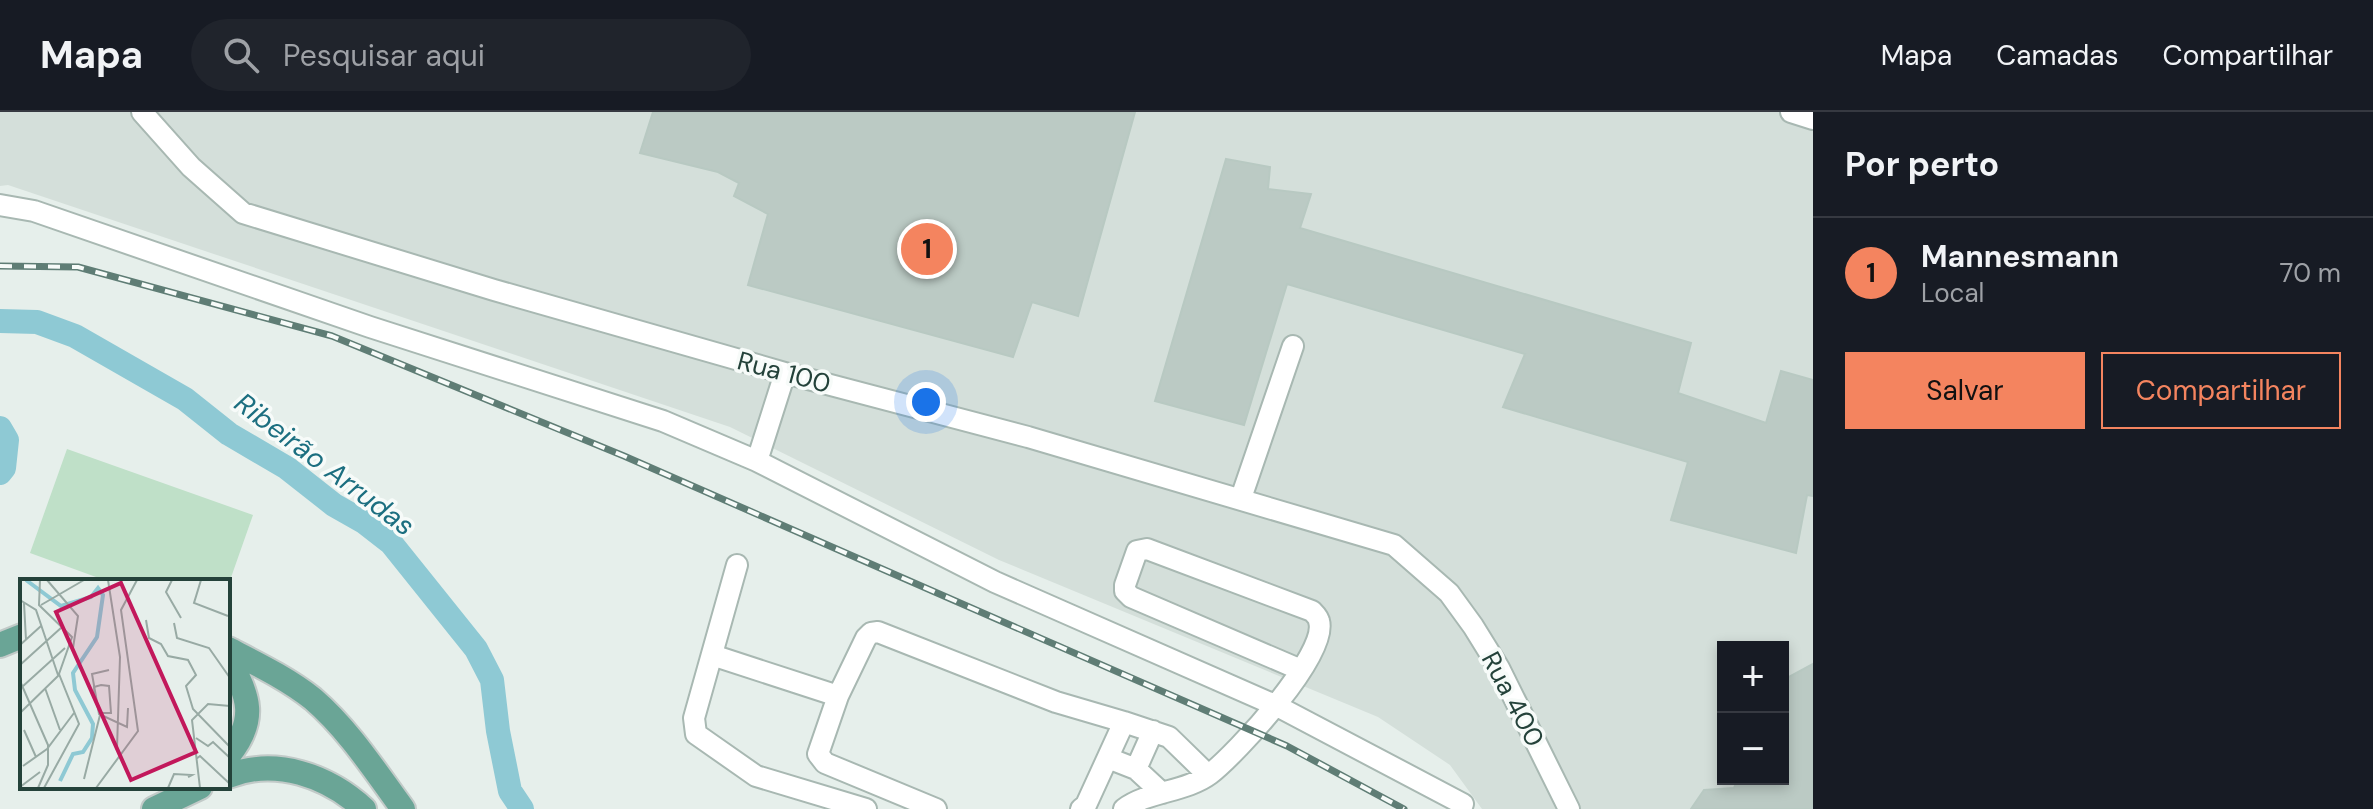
<!DOCTYPE html>
<html lang="pt">
<head>
<meta charset="utf-8">
<style>
  :root { --surface:#171b24; --page:#20242c; --text:#f1f3f6; --muted:#9ea1a6; --line:#363941; --accent:#f4845f }
  body { margin:0; font-family:"DM Sans",sans-serif; background:var(--page); color:var(--text) }
  .controls { position:absolute; right:24px; bottom:24px; display:grid; overflow:hidden; border-radius:0px; box-shadow:0 4px 12px #0003 }
  .controls button { width:72px; height:72px; display:grid; place-items:center; padding:0; border:0; border-bottom:2px solid var(--line); background:var(--surface); color:var(--text); font:40px sans-serif }
  .you { position:absolute; left:926px; top:290px; width:28px; height:28px; margin:-20px; border:6px solid #fff; border-radius:50%; background:#1a73e8; box-shadow:0 0 0 12px #1a73e833 }
  .badge { display:grid; place-items:center; width:52px; height:52px; border-radius:50%; background:var(--accent); color:#111; font-size:26px; font-weight:700 }
  .pin { position:absolute; translate:-50% -50%; border:4px solid #fff; box-shadow:0 2px 8px #0006 }
  .list { margin:0; padding:0; list-style:none }
  h2 { display:flex; justify-content:space-between; align-items:center; height:104px; margin:0; padding:0 32px; font-size:34px }
  h2 small { font-size:26px; font-weight:400; color:var(--muted) }
  .list li { display:grid; grid-template-columns:52px 1fr auto; gap:24px; align-items:center; box-sizing:border-box; height:112px; padding:0 32px; border-top:2px solid var(--line) }
  .list b { display:block; font-size:30px; white-space:nowrap }
  .list p { margin:0; font-size:26px; white-space:nowrap; color:var(--muted) }
  .list em { font-size:26px; font-style:normal; color:var(--muted) }
  .actions { display:flex; gap:16px; padding:24px 32px }
  .actions a { flex:1; padding:18px 0; border:2px solid var(--accent); border-radius:0px; text-align:center; font-size:28px; color:var(--accent) }
  .actions .main { background:var(--accent); color:#111 }
  .icon { flex:none; width:44px; height:44px; fill:none; stroke:currentColor; stroke-width:2; stroke-linecap:round; stroke-linejoin:round }
  .map { position:relative; flex:none; width:1813px; height:697px; overflow:hidden }
  header { display:flex; align-items:center; gap:48px; box-sizing:border-box; height:112px; padding:0 40px; background:var(--surface); border-bottom:2px solid var(--line) }
  header strong { font-size:38px }
  nav { display:flex; gap:44px; margin-inline-start:auto; font-size:28px }
  .search { width:560px; height:72px; background:var(--page); display:flex; align-items:center; gap:20px; box-sizing:border-box; padding:0 28px; border-radius:44px; color:var(--muted); font-size:30px }
  main { display:flex }
  aside { flex:1; background:var(--surface) }
  .map>svg:first-child { display:block }
</style>
</head>
<body>
<header>
<strong>Mapa</strong>
<div class="search"><svg class="icon" aria-label="search" viewBox="0 0 24 24"><circle cx="10" cy="10" r="6"/><path d="M15 15l6 6"/></svg>Pesquisar aqui</div>
<nav><a>Mapa</a><a>Camadas</a><a>Compartilhar</a></nav>
</header>
<main>
<div class="map">
<svg width="1813" height="697" viewBox="0 0 1813 697">
  <rect width="100%" height="100%" fill="#e6efeb"/>
  <path fill="#d4dfda" fill-rule="evenodd" d="M 0,0 L 1813,0 L 1813,697 L 1482,697 L 1450,653 L 1378,605 L 999,448 L 730,315 L 8,73 L 0,74 ZM 1723,535 L 1783,535 L 1783,667 L 1723,667 Z"/>
  <path fill="#bfe0c8" d="M 67,337 L 253,403 L 228,474 L 228,469 L 107,469 L 30,441 Z"/>
  <g fill="none" stroke-linecap="round" stroke-linejoin="round">
    <path stroke="#8ec9d4" stroke-width="24" d="M 0,209 L 37,210 L 75,224 L 185,287 L 229,322 L 287,356 L 334,393 L 364,410 L 391,431 L 476,537 L 492,568 L 498,619 L 510,679 L 522,697
      M 0,316 L 7,328 L 4,356 L 0,361"/>
  </g>
  <path fill="#bbcac4" stroke="#b8c9c2" stroke-width="2" d="M 653,0 L 1135,0 L 1078,204 L 1032,190 L 1013,245 L 748,173 L 768,102 L 734,84 L 739,71 L 718,60 L 640,41 Z
    M 1226,47 L 1270,55 L 1268,77 L 1311,82 L 1300,116 L 1691,231 L 1678,281 L 1766,311 L 1781,259 L 1813,268 L 1813,384 L 1807,383 L 1796,441 L 1671,408 L 1688,350 L 1503,295 L 1525,242 L 1287,172 L 1244,313 L 1155,289 Z
    M 1813,552 L 1813,697 L 1691,697 L 1704,678 L 1734,676 L 1738,667 L 1783,667 L 1783,568 Z"/>
  <g fill="none" stroke-linecap="round" stroke-linejoin="round">
    <defs>
      <path id="minor" d="M 142,0 L 191,55 L 243,101 L 494,178 L 785,261 L 1028,325 L 1394,433 L 1449,481 L 1473,514 L 1499,556 L 1569,697
        M 1791,0 L 1813,7
        M 0,93 L 34,99 L 370,215 L 663,309 L 757,349 L 995,470 L 1277,594 L 1463,692
        M 757,349 L 785,261
        M 1241,386 L 1293,234
        M 737,453 L 694,606 L 696,622 L 756,664 L 866,697
        M 712,543 L 838,584
        M 1124,610 L 1169,625 L 1208,663
        M 1108,646 L 1136,657 L 1162,681
        M 1136,657 L 1153,619
        M 936,697 L 825,651 L 818,642 L 838,584 L 866,526 L 871,521 L 878,520 L 1056,590 L 1124,610 L 1086,693 L 1081,697
        M 1124,697 C 1148,679 1186,680 1210,662 C 1236,642 1329,542 1319,509 C 1319,506 1314,501 1312,499 L 1147,437 L 1137,439 L 1125,473 L 1125,479 L 1131,485 L 1301,558"/>
      <path id="major" d="M 0,533 L 22,524
        M 228,537 C 257,552 288,567 313,587 C 349,618 375,659 403,697
        M 228,547 C 250,584 257,609 228,644
        M 228,664 C 276,645 328,664 364,697
        M 154,697 L 200,675"/>
    </defs>
    <use href="#minor" stroke="#a8b8b2" stroke-width="24"/>
    <use href="#major" stroke="#c2cac8" stroke-width="28"/>
    <use href="#minor" stroke="#fff" stroke-width="20"/>
    <use href="#major" stroke="#6aa596" stroke-width="24"/>
    <defs>
      <path id="rail" d="M 0,154 L 78,155 L 332,224 L 624,344 L 1287,634 L 1404,697"/>
    </defs>
    <use href="#rail" stroke="#5f7d75" stroke-width="7"/>
    <use href="#rail" stroke="#f7fbf9" stroke-width="4" stroke-dasharray="12" stroke-linecap="butt"/>
  </g>
  <g text-anchor="middle" stroke-width="7" stroke-linejoin="round" paint-order="stroke">
    <g font-size="26" fill="#24423a" stroke="#f7fbf9">
      <text transform="translate(784 260) rotate(15)" y="9">Rua 100</text>
      <text transform="translate(1513 587) rotate(62)" y="9">Rua 400</text>
    </g>
    <g font-size="28" font-style="italic" fill="#1c6f80" stroke="#f7fbf9">
      <text transform="translate(325 352) rotate(37)" y="10">Ribeirão Arrudas</text>
    </g>
  </g>
  <g transform="translate(20 467)">
    <rect width="210" height="210" fill="#e6efeb"/>
    <path fill="none" stroke="#8ec9d4" stroke-width="4" d="M 6,1 L 41,27 L 71,18 L 78,9 L 83,16 L 77,58 L 53,94 L 55,111 L 73,145 L 72,159 L 63,173 L 53,175 L 40,202"/>
    <path fill="none" stroke="#98aaa4" stroke-width="2" d="M 20,1 L 19,26 L 52,58 L 39,95 L 59,145 L 24,209M 27,1 L 58,37 L 53,69M 88,1 L 100,78 L 97,169M 152,1 L 146,13 L 161,39M 181,1 L 174,24 L 208,37M 0,21 L 16,31 L 38,96M 4,24 L 6,61M 21,26 L 64,1M 126,41 L 129,59 L 141,65 L 148,77 L 168,81 L 176,96 L 166,107 L 173,130 L 210,168M 154,44 L 157,59 L 189,69 L 210,99M 0,66 L 21,47M 0,86 L 42,48M 89,91 L 72,95 L 79,135 L 107,148 L 108,129M 0,102 L 28,166 L 28,186 L 18,209M 81,106 L 89,107 L 91,134 L 81,134 L 75,121 L 74,108 ZM 2,108 L 45,69M 25,109 L 40,151M 0,134 L 39,96M 4,151 L 16,178M 176,159 L 188,167 L 193,163 L 210,179M 176,180 L 180,177 L 210,205M 3,187 L 27,170 L 54,134M 64,200 L 80,136M 0,208 L 20,193M 76,209 L 118,152 L 101,31 L 117,1M 148,209 L 154,195 L 172,196 L 168,198M 180,209 L 172,141 L 188,125 L 210,127"/>
    <path fill="#c2185b" fill-opacity="0.15" stroke="#c2185b" stroke-width="4" d="M 101,4 L 176,173 L 111,201 L 36,33 Z"/>
    <rect width="210" height="210" fill="none" stroke="#24423a" stroke-width="4"/>
  </g>
</svg>
<div class="controls">
<button>+</button>
<button>−</button>
</div>
<div class="you"></div>
<div class="pin badge" style="left:927px;top:137px">1</div>
</div>
<aside>
<h2>Por perto<small></small></h2>
<ul class="list">
<li><span class="badge">1</span><div><b>Mannesmann</b><p>Local</p></div><em>70 m</em></li>
</ul>
<div class="actions"><a class="main">Salvar</a><a>Compartilhar</a></div>
</aside>
</main>
</body>
</html>
